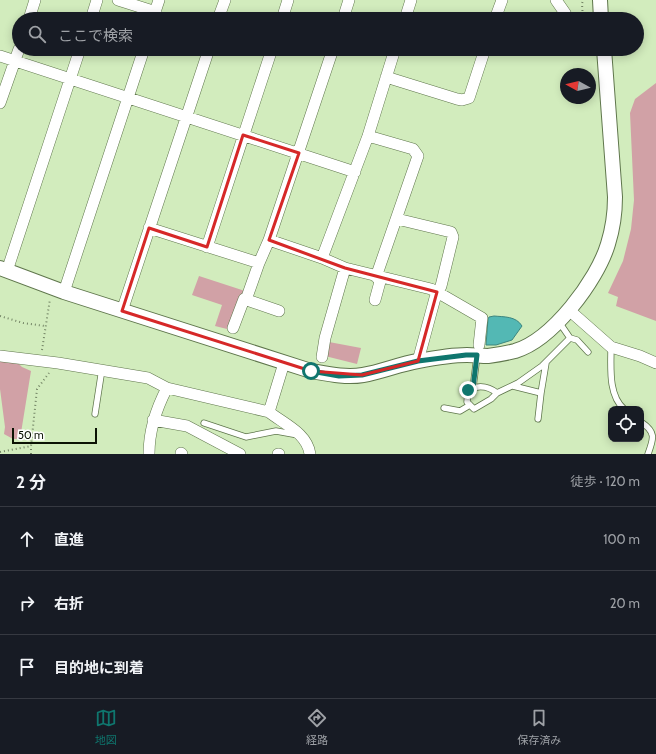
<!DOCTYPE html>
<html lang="ja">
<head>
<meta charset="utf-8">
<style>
  :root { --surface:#171b24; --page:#242831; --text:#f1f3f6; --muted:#9ea1a6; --line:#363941; --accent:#0f766e }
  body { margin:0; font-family:Cabin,"Noto Sans JP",sans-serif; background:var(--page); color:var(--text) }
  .controls { position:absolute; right:12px; bottom:12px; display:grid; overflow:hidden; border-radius:8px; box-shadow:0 2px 10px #0003 }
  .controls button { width:36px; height:36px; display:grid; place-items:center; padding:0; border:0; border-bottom:1px solid var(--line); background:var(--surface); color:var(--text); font:20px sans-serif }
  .compass { position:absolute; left:560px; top:68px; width:36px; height:36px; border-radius:50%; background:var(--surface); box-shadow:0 2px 10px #0003; rotate:278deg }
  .scale { position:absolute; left:12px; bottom:10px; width:85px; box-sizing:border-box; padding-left:4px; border:2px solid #0b1304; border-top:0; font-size:11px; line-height:14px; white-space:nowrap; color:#0b1304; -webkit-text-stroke:3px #fff; paint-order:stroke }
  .stop { position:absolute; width:12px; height:12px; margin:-9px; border:3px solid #0f766e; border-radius:50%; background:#fff }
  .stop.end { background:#0f766e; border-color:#fff; box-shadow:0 1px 4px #0008 }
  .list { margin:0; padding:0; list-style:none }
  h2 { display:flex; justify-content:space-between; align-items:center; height:52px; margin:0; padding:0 16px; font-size:17px }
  h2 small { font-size:13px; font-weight:400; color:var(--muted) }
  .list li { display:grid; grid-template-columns:26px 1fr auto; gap:12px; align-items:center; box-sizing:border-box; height:64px; padding:0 16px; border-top:1px solid var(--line) }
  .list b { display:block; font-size:15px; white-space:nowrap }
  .list em { font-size:13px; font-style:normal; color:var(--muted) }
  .icon { flex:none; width:22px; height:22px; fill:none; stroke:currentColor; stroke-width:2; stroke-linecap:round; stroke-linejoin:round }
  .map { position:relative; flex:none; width:656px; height:454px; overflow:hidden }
  .search { position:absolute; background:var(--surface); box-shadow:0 2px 10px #0003; left:12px; right:12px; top:12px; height:44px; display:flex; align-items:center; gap:10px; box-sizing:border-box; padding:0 14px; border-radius:22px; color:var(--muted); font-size:15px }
  .sheet { height:244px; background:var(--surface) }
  nav { display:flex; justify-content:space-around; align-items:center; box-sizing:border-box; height:56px; border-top:1px solid var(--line); background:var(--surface); font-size:11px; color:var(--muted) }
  nav a { display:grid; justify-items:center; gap:2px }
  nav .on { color:var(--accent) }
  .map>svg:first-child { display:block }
</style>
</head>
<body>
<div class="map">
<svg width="656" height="454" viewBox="0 0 656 454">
  <rect width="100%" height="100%" fill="#d2ecbd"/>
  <path fill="#d1a1a6" d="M 656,83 L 656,321 L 616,306 L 618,297 L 608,293 L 623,261 L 631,229 L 634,200 L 630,113 L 635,99 Z
    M 199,276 L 245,291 L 231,330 L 215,326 L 222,305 L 192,295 Z
    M 329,342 L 361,348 L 357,364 L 325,356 Z
    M 0,360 L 17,362 L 22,367 L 31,371 L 20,439 L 13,439 L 4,434 L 5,427 L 0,389 Z"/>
  <path fill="#53b8b4" stroke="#3d867f" d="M 494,316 C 504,317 516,316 522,326 L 512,340 L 496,345 L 486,345 L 488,319 L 489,317 Z"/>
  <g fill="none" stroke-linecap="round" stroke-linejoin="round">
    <defs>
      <path id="service" d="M 570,338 L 577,340 L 588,352
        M 611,347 C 611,367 608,395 624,409
        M 513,386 L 541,393 L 546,363
        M 473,388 L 477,356
        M 497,393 L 491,399 L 474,409 L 467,402 L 468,390 C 478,385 488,386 497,393 L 518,383 L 542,366 L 570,338 L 559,322
        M 444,408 L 460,411 L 470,405
        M 95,414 L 102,369
        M 538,419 L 541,393
        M 641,422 C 656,432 654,438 648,454
        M 204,423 L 246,437 L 276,431 L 298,435"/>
      <path id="minor" d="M 118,0 L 156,12
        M 556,0 L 565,13 L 568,19
        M 153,18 L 159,0
        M 29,19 L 35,0
        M 91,19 L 97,0
        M 218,19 L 225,0
        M 282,19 L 288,0
        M 343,19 L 349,0
        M 405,19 L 411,0
        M 495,19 L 502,0
        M 0,56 L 355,172
        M 386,77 L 457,99 L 462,100 L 469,98 L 485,49
        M 0,103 L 19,49
        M 368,136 L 413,149 L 418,156 L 376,277
        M 397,219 L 451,232 L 453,237 L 441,286 L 435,298 L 418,361
        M 149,228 L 259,263
        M 269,240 L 322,258 L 345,268 L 431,289 L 437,292 L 482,318 L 479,345
        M 207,247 L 272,49
        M 322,258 L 368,136 L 395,49
        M 7,271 L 80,49
        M 64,292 L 144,49
        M 244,299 L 279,311
        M 375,300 L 381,278
        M 569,310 L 611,347 L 640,356 L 656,363
        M 122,311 L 209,49
        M 233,328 L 244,299 L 247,297 L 259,263 L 269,240 L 333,49
        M 0,356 L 58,363 L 148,378 L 167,388 L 269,412
        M 322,357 L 325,338 L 345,268
        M 284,363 L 269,412 C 284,424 307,433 310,454
        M 153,420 L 187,426 L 240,454
        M 181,453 L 182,454
        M 149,454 C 149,430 156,409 167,388
        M 278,454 L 279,454"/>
      <path id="tertiary" d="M 600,0 L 601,19
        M 0,268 L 64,292 L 311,371 C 328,374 346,378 363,375 C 381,372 400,364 418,361 C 434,358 451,355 467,355 C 474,355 481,356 488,356 C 496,355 507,353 515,351 C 552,340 597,281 608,244 C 613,228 615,213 615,197 L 604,49"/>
    </defs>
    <use href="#service" stroke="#5f764c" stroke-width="7"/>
    <use href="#minor" stroke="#5f764c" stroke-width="12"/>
    <use href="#tertiary" stroke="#5f764c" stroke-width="16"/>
    <path stroke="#738465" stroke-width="2" stroke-dasharray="1 3" stroke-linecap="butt" d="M 583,19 L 582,4 L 583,0
      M 0,316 L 23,323 L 45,326
      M 42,350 L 50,299
      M 0,452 L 31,446 L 37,389 L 49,373
      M 31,454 L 31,446"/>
    <use href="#service" stroke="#fff" stroke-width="5.5"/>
    <use href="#minor" stroke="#fff" stroke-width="11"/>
    <use href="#tertiary" stroke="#fff" stroke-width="14"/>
  </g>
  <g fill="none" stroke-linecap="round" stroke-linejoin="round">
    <path stroke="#0f766e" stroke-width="5" d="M 311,371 L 339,376 L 362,375 L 418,361 L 466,355 L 477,355 L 473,388 L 468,390"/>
  </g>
  <path fill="none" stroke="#d62828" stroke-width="3" stroke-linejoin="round" d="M 243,135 L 299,153 L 269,240 L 345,268 L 437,292 L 418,361 L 362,375 L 311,371 L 122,311 L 149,228 L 207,247 Z"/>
</svg>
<div class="controls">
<button><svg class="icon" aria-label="locate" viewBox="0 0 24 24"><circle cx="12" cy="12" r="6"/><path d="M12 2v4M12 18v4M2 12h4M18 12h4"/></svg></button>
</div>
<svg class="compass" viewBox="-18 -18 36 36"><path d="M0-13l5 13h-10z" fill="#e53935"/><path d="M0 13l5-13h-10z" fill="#9ea1a6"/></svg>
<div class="scale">50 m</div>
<div class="stop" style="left:311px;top:371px"></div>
<div class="stop end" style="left:468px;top:390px"></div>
<div class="search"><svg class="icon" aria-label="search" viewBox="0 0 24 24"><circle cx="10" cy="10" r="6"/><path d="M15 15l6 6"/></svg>ここで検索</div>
</div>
<section class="sheet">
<h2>2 分<small>徒歩 · 120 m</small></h2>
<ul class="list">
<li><svg class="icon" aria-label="ahead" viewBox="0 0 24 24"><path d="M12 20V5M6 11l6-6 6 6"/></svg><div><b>直進</b></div><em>100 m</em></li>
<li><svg class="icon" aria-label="right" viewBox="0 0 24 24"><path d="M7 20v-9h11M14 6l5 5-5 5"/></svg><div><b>右折</b></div><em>20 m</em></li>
<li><svg class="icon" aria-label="arrive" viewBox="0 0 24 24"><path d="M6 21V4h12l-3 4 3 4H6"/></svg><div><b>目的地に到着</b></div></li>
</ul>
</section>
<nav>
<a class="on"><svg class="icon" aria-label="map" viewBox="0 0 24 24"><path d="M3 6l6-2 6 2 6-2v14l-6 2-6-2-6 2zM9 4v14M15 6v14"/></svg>地図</a>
<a><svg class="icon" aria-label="directions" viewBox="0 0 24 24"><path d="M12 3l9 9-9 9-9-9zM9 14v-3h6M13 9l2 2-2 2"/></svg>経路</a>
<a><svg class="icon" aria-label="saved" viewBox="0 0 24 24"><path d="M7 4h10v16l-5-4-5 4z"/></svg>保存済み</a>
</nav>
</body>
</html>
